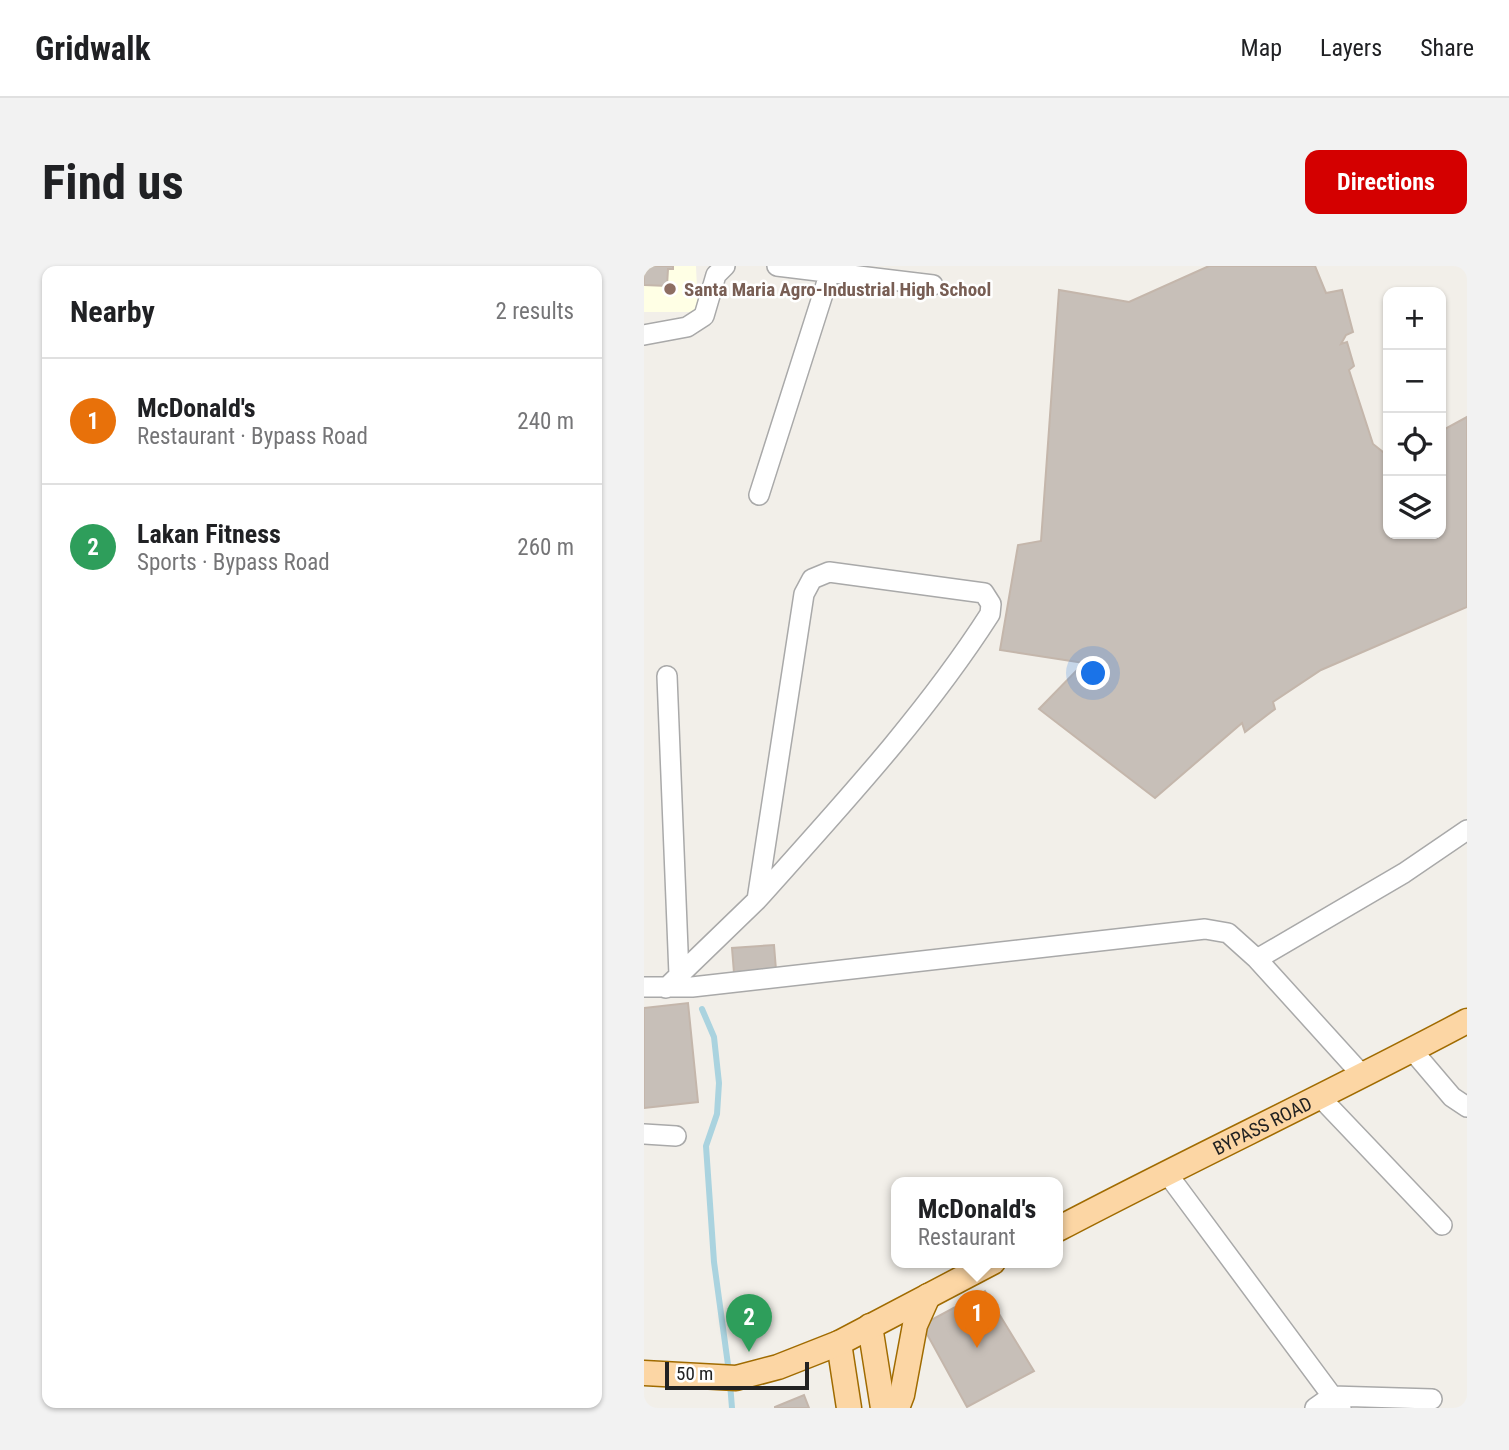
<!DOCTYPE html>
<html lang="en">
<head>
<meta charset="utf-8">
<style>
  :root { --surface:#fff; --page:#f2f2f2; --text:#202124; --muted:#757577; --line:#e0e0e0; --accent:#d40000 }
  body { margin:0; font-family:"Roboto Condensed",sans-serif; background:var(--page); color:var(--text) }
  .controls { position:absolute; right:21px; top:21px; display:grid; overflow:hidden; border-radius:14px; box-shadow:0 2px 5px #0004 }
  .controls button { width:63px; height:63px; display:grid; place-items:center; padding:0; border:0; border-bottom:2px solid var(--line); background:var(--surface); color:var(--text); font:35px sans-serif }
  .scale { position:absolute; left:21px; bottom:18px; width:144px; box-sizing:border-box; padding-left:7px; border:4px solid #222; border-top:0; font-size:19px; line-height:24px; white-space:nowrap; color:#222; -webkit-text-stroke:5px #fff; paint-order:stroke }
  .you { position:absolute; left:450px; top:408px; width:24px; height:24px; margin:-18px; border:5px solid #fff; border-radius:50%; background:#1a73e8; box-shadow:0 0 0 10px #1a73e833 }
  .badge { display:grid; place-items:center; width:46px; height:46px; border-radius:50%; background:var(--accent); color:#fff; font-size:23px; font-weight:700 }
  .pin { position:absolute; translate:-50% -58px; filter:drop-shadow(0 2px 4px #0008) }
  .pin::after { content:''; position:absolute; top:37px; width:24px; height:21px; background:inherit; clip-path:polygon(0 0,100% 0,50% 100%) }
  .popup { position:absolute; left:247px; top:911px; width:172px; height:91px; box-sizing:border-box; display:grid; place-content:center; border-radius:14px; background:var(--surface); filter:drop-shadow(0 2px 5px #0005); font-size:23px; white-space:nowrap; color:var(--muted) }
  .popup b { font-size:26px; color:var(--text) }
  .popup::after { content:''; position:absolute; left:50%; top:100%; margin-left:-14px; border:14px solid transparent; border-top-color:var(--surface) }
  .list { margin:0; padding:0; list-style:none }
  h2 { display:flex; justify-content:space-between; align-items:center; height:91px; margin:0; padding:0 28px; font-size:30px }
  h2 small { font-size:23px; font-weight:400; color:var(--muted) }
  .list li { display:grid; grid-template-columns:46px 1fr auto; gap:21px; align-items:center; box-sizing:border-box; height:126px; padding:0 28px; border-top:2px solid var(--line) }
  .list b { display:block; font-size:26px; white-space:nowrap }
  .list p { margin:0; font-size:23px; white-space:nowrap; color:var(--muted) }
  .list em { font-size:23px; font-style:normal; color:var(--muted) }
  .icon { flex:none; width:38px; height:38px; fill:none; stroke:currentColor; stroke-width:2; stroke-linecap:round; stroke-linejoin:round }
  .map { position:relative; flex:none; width:823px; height:1142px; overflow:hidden; border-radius:14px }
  header { display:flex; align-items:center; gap:42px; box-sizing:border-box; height:98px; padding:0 35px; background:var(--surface); border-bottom:2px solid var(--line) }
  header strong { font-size:33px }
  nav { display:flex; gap:38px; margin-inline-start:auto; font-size:24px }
  .intro { display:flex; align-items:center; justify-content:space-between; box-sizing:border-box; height:168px; padding:0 42px }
  h1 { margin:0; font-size:49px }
  .button { padding:18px 32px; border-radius:14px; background:var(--accent); color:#fff; font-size:24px; font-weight:700 }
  main { display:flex; gap:42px; padding:0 42px }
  aside { flex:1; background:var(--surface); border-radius:14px; box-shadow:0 2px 5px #0004 }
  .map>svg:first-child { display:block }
</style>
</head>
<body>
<header>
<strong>Gridwalk</strong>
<nav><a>Map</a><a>Layers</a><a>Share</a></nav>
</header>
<div class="intro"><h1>Find us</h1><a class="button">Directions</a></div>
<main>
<aside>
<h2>Nearby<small>2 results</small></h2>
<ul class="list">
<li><span class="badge" style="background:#e8710a">1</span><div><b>McDonald's</b><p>Restaurant · Bypass Road</p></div><em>240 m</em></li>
<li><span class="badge" style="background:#2e9e5b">2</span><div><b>Lakan Fitness</b><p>Sports · Bypass Road</p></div><em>260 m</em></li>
</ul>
</aside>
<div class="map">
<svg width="823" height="1142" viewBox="0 0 823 1142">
  <rect width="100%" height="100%" fill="#f2efe9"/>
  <path fill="#ffffe5" d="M 0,0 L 52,0 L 54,46 L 0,46 Z"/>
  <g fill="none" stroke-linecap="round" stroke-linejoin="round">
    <path stroke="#aad3df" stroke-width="6" d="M 58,743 L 70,771 L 75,817 L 73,848 L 62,880 L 70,996 L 85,1106
      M 86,1117 L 88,1142"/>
  </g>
  <path fill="#c7bfb8" stroke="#c4b6ab" stroke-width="2" d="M 0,0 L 29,0 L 29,3 L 24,3 L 23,20 L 0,19 Z
    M 565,0 L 671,0 L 682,27 L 698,24 L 709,66 L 702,69 L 697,78 L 703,76 L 710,100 L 705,104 L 729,178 L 744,190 L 744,268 L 797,268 L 797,165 L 823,151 L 823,341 L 677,404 L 629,436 L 631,443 L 601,466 L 598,457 L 511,532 L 395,443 L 440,397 L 356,384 L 374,279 L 397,275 L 415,24 L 485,36 Z
    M 130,679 L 132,704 L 90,707 L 88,682 Z
    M 44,737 L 54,836 L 0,842 L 0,742 Z
    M 341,1025 L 390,1105 L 323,1141 L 278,1059 Z
    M 160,1129 L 165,1142 L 131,1142 L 131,1141 Z"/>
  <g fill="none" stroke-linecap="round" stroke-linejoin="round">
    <defs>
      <path id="minor" d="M 133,0 L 289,19
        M 0,69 L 43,61 L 60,50 L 72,9 L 81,0
        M 115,229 L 186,6
        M 23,410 L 35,709
        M 613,693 L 760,607 L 823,564
        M 0,721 L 48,721 L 561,663 L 584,667 L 613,693 L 719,810
        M 22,722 L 113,634 L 160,328 L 168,313 L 185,306 L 340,327 L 347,338 L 346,348 C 280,451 195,542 113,634
        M 768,784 L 808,831 L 823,841
        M 676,831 L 798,959
        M 0,868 L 32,870
        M 522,906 L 697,1142
        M 671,1142 L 688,1130 L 788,1133"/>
      <g id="major">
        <path id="s1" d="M 414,963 C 549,892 688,827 823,755"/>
        <path d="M 226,1060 L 239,1142"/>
        <path d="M 195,1077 L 205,1142"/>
        <path d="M 0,1107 L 92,1112 L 134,1101 L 195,1077 L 349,996"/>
        <path d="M 253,1142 L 258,1129 L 271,1059 L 284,1030"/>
      </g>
    </defs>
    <use href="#minor" stroke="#a9a9a9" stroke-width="22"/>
    <use href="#major" stroke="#a06b00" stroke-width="27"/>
    <use href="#minor" stroke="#fff" stroke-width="19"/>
    <use href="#major" stroke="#fcd6a4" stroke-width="24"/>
  </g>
  <circle fill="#8d6e63" stroke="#fff" stroke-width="2.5" cx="26" cy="23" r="7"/>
  <g text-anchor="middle" stroke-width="5" stroke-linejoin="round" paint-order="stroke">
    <g font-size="19" font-weight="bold" fill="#785e54" stroke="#fff" text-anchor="start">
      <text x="40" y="30">Santa Maria Agro-Industrial High School</text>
    </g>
    <g font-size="19" fill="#222" stroke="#fff">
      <text dy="7" stroke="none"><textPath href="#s1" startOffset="229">BYPASS ROAD</textPath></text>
    </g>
  </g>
</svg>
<div class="controls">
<button>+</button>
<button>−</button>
<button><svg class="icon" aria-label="locate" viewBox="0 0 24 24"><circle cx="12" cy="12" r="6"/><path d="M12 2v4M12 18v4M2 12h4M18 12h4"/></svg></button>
<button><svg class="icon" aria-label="layers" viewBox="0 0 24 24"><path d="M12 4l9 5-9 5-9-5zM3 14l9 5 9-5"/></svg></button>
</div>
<div class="scale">50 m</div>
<div class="you"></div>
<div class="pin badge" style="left:333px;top:1082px;background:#e8710a">1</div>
<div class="popup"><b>McDonald's</b>Restaurant</div>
<div class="pin badge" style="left:105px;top:1086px;background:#2e9e5b">2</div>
</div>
</main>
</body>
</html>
